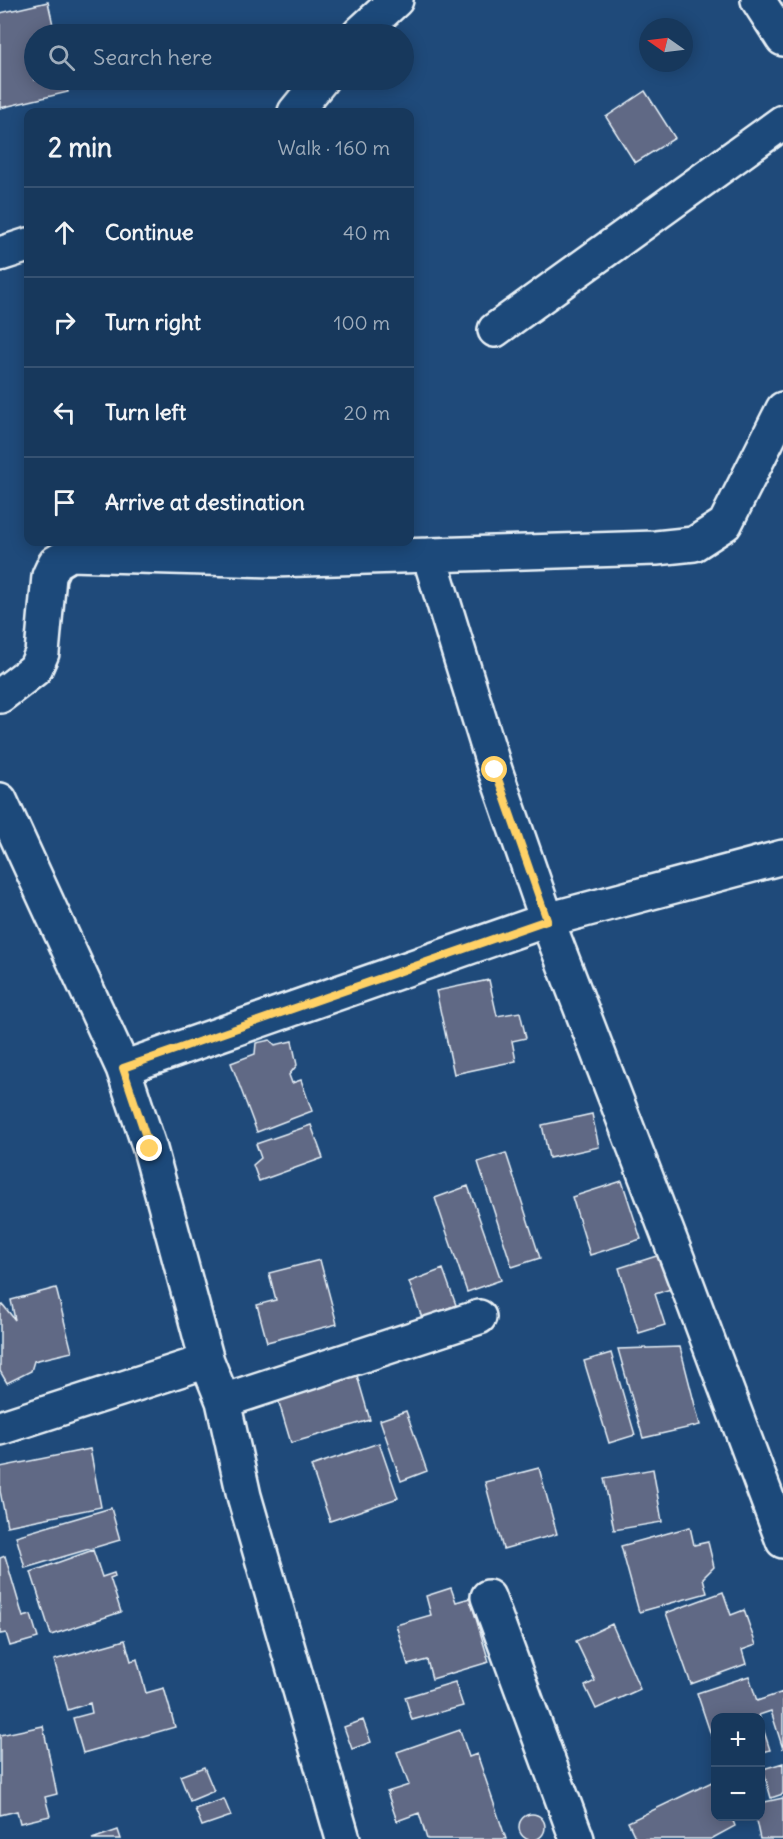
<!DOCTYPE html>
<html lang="en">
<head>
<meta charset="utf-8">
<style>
  :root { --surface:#17385c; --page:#203f62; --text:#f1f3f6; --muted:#9eacbb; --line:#365272 }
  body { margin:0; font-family:Delius,sans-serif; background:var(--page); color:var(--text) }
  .controls { position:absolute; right:18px; bottom:18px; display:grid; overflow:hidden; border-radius:12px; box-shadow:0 3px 15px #0003 }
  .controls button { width:54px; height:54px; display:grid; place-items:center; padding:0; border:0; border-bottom:2px solid var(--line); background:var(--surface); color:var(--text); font:30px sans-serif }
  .compass { position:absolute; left:639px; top:18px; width:54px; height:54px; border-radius:50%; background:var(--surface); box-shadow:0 3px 15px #0003; rotate:284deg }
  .stop { position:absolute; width:18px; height:18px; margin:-14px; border:4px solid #ffd166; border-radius:50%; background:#fff }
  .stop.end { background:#ffd166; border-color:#fff; box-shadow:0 2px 6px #0008 }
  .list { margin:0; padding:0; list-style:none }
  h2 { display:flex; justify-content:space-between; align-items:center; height:78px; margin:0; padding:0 24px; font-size:26px }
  h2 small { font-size:20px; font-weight:400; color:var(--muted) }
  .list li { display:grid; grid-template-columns:39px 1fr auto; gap:18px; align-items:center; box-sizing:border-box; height:90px; padding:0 24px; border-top:2px solid var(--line) }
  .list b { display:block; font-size:22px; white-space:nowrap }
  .list em { font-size:20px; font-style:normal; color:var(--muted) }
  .icon { flex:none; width:33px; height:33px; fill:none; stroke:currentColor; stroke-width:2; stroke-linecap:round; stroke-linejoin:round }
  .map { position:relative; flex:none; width:783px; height:1839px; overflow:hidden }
  .search { position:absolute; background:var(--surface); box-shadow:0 3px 15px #0003; left:24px; top:24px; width:390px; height:66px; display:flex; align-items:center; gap:15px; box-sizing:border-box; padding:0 21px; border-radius:33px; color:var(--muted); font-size:22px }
  .panel { position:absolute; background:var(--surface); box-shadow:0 3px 15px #0003; left:24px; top:108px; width:390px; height:438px; border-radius:12px }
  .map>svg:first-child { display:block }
</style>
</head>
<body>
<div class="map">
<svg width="783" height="1839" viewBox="0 0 783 1839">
  <rect width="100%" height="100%" fill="#1f4a7a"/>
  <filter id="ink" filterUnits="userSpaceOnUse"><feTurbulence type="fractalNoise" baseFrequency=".0167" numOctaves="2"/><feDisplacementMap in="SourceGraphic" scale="12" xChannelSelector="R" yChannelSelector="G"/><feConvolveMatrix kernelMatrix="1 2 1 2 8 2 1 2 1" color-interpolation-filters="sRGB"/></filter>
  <g filter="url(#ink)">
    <path fill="#616985" stroke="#e8f1f8" stroke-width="1.5" d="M 48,2 L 55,34 L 34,34 L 34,80 L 65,80 L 68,92 L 0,108 L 0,13 Z
      M 645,91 L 675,138 L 635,163 L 606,117 Z
      M 489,980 L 497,1016 L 520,1012 L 526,1038 L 512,1041 L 516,1061 L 454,1074 L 436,991 Z
      M 270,1040 L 275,1045 L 292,1041 L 297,1065 L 289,1075 L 292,1083 L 301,1080 L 312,1111 L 257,1132 L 231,1063 L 255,1054 L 256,1043 Z
      M 592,1114 L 599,1147 L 549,1158 L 542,1125 Z
      M 311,1125 L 323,1158 L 259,1181 L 253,1165 L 261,1158 L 256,1144 Z
      M 506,1153 L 540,1258 L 512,1267 L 478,1162 Z
      M 622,1181 L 641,1239 L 590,1255 L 572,1197 Z
      M 468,1186 L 501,1280 L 467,1292 L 435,1198 Z
      M 666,1253 L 677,1287 L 655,1294 L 665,1325 L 639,1333 L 619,1268 Z
      M 320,1260 L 337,1324 L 267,1342 L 257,1305 L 276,1300 L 269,1273 Z
      M 443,1269 L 456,1305 L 422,1318 L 409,1282 Z
      M 56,1288 L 72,1352 L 34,1361 L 31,1371 L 7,1383 L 0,1371 L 0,1306 L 3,1305 L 15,1320 L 11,1300 Z
      M 680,1347 L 700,1425 L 643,1438 L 618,1349 Z
      M 611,1353 L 635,1435 L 609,1443 L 584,1361 Z
      M 356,1372 L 370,1420 L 291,1443 L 277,1396 Z
      M 406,1411 L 427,1471 L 401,1481 L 380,1420 Z
      M 379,1443 L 398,1498 L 330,1521 L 311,1466 Z
      M 90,1449 L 101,1507 L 7,1526 L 0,1491 L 0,1467 Z
      M 539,1468 L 557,1534 L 503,1549 L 485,1482 Z
      M 653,1469 L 662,1522 L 614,1530 L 604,1478 Z
      M 111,1508 L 120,1540 L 25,1568 L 16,1536 Z
      M 690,1527 L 694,1545 L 708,1542 L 714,1567 L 703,1578 L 707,1593 L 639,1612 L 621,1546 Z
      M 93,1550 L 102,1577 L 114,1573 L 115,1576 L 110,1578 L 121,1612 L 51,1635 L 31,1572 Z
      M 5,1556 L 23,1617 L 31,1615 L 38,1638 L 10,1646 L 6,1633 L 0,1634 L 0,1558 Z
      M 451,1588 L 456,1602 L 470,1598 L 489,1662 L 432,1679 L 427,1660 L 408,1665 L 396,1625 L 431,1615 L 426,1596 Z
      M 723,1592 L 731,1615 L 744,1610 L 756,1645 L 742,1650 L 746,1664 L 691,1684 L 666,1613 Z
      M 612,1624 L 640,1689 L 596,1709 L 585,1686 L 595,1681 L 576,1641 Z
      M 125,1640 L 131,1661 L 137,1659 L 146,1693 L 164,1688 L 175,1727 L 83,1753 L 73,1718 L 92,1713 L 90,1703 L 68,1710 L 54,1660 Z
      M 749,1676 L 757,1701 L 783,1692 L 783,1749 L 771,1711 L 759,1715 L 760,1718 L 716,1718 L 716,1750 L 697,1693 Z
      M 455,1682 L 463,1706 L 412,1720 L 405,1697 Z
      M 760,1719 L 770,1750 L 760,1753 Z
      M 363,1720 L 371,1742 L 352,1749 L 344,1727 Z
      M 43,1726 L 57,1794 L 45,1797 L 50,1816 L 20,1823 L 17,1811 L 0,1815 L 0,1735 Z
      M 460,1730 L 469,1757 L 477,1754 L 506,1839 L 427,1839 L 419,1813 L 397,1821 L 387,1792 L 409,1785 L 397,1752 Z
      M 783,1763 L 783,1794 L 771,1798 L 763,1769 Z
      M 204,1767 L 214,1791 L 190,1801 L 180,1776 Z
      M 714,1781 L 716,1816 L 731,1816 L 735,1826 L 711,1839 L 636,1839 L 628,1822 Z
      M 783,1798 L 783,1839 L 760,1839 L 755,1816 L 760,1816 L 760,1803 Z
      M 224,1799 L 231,1816 L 202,1826 L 195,1809 Z
      M519 1827a13 13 0 1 1 26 0a13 13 0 1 1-26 0Z
      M 118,1830 L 121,1839 L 92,1839 Z"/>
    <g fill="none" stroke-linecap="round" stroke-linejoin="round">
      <defs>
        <path id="street" d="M 758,0 L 783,39
          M 359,34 L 396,0
          M 295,112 L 321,80
          M 0,254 L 28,245
          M 495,330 L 783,122
          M 429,555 L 495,770 L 547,920 L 679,1263 L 783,1541
          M 0,696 L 35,669 L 42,653 L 49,576 L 55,563 L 70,554 L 273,560 L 656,548 L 694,544 L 725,524 L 783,409
          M 0,800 L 123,1068 L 150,1149 L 207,1361 L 223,1401 L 244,1496 L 343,1839
          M 123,1068 L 547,920 L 783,857
          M 223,1401 L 479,1317
          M 0,1428 L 207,1361
          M 488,1597 L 577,1839"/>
      </defs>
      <use href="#street" stroke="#e8f1f8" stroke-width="38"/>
      <use href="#street" stroke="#1f4a7a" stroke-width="33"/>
    </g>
  </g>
  <g fill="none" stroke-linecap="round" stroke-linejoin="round" filter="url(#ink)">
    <path stroke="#ffd166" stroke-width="8" d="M 150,1149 L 123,1068 L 547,920 L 495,770"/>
  </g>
</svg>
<div class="controls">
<button>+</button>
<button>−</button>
</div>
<svg class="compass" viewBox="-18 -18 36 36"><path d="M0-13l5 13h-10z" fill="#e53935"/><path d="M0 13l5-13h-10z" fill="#9eacbb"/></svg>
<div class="stop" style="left:495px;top:770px"></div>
<div class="stop end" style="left:150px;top:1149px"></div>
<div class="search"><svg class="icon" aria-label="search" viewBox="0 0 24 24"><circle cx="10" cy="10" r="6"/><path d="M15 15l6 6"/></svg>Search here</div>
<section class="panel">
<h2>2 min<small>Walk · 160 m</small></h2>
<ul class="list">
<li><svg class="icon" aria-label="ahead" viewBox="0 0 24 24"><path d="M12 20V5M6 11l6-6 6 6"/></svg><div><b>Continue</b></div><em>40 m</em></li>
<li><svg class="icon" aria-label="right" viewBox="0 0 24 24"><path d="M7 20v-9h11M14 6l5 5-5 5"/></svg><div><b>Turn right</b></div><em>100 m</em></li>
<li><svg class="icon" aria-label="left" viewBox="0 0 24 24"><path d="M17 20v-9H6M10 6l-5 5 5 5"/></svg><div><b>Turn left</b></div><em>20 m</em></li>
<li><svg class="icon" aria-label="arrive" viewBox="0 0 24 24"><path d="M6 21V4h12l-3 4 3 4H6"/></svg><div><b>Arrive at destination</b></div></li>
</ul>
</section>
</div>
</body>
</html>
